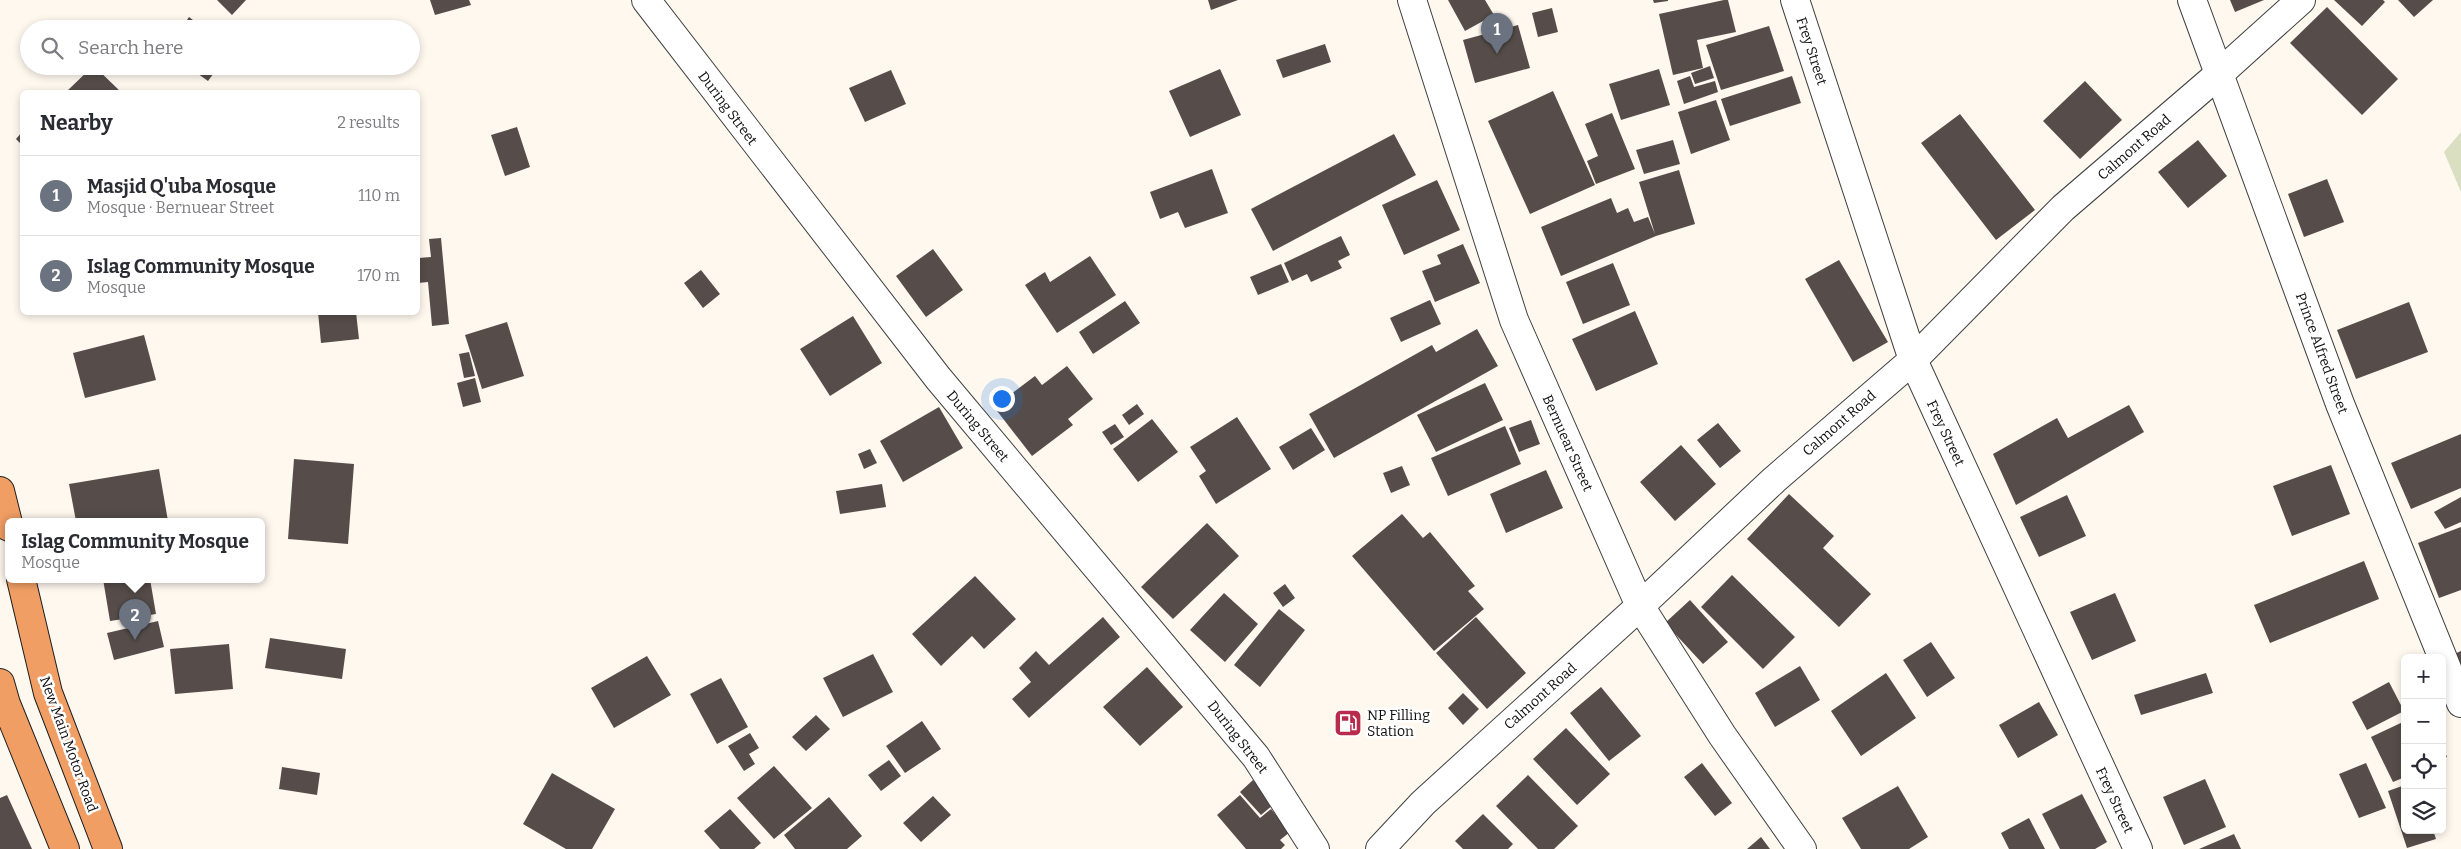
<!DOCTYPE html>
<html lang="en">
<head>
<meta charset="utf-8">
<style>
  :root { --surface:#fff; --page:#f7f7f7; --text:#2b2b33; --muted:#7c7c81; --line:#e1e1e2; --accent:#b82b4d }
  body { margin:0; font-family:Bitter,serif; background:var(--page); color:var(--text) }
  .controls { position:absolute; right:15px; bottom:15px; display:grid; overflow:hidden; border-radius:8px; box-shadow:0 2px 8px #0003 }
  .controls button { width:45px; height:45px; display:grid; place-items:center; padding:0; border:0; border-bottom:1px solid var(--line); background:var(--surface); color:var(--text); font:25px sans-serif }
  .you { position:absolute; left:1001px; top:398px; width:18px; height:18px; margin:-12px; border:4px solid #fff; border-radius:50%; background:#1a73e8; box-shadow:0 0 0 8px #1a73e833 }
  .badge { display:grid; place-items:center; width:32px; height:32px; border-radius:50%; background:var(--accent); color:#fff; font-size:16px; font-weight:700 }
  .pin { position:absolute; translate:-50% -41px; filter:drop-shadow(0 1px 2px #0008) }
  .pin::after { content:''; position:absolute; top:26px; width:18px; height:15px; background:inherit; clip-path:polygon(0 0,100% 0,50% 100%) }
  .popup { position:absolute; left:5px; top:518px; width:260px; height:65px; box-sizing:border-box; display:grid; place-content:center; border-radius:8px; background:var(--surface); filter:drop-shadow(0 1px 4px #0005); font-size:16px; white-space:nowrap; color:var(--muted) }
  .popup b { font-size:19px; color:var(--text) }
  .popup::after { content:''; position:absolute; left:50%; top:100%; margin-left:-10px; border:10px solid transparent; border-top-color:var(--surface) }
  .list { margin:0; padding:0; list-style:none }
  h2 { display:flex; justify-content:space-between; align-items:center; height:65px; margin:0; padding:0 20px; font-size:21px }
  h2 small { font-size:16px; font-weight:400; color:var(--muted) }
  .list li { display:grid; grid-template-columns:32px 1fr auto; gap:15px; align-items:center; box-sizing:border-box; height:80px; padding:0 20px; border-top:1px solid var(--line) }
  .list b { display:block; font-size:19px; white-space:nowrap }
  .list p { margin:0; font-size:16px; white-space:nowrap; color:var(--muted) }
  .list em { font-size:16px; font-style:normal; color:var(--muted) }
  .icon { flex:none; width:28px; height:28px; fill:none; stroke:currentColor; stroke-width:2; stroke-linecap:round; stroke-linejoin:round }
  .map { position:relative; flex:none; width:2461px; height:849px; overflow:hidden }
  .search { position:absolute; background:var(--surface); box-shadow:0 2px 8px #0003; left:20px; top:20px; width:400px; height:55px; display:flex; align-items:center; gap:12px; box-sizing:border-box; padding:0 18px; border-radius:28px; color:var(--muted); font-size:19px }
  .panel { position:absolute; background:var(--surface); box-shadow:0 2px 8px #0003; left:20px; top:90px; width:400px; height:225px; border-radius:8px }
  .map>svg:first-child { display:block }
</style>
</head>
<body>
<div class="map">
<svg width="2461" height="849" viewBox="0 0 2461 849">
  <rect width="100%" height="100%" fill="#fef8ef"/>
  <path fill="#dbdfc1" d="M 2461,132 L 2461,192 L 2444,152 Z"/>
  <path fill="#564d4a" d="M 217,0 L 246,0 L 232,15 Z
    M 430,0 L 469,0 L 471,5 L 435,15 Z
    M 1208,0 L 1238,0 L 1211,10 Z
    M 1448,0 L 1485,0 L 1494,15 L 1465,31 Z
    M 1653,0 L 1668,0 L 1668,1 L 1654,3 Z
    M 1724,0 L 1728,0 L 1736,32 L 1697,40 L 1703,68 L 1673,75 L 1659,14 Z
    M 2230,0 L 2264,0 L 2235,12 Z
    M 2334,0 L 2383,0 L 2385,2 L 2362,26 Z
    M 2398,0 L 2433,0 L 2414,17 Z
    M 2327,7 L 2398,79 L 2362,115 L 2290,43 Z
    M 1552,8 L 1558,32 L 1538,37 L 1532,13 Z
    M 189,17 L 205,29 L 181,29 Z
    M 1518,25 L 1530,68 L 1475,83 L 1463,40 Z
    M 1769,26 L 1784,71 L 1721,90 L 1706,45 Z
    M 1325,44 L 1331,62 L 1283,78 L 1276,60 Z
    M 93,66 L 94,66 L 121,92 L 66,92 Z
    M 187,66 L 219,66 L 208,81 Z
    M 1710,66 L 1714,78 L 1695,84 L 1691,73 Z
    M 1220,69 L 1241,115 L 1190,137 L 1169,91 Z
    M 1659,69 L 1670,105 L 1621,120 L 1609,84 Z
    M 891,70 L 906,104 L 865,122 L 849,88 Z
    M 1690,76 L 1694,87 L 1715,81 L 1718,92 L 1684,104 L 1677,81 Z
    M 1792,76 L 1801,103 L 1730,126 L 1721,99 Z
    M 2085,81 L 2122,120 L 2080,159 L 2043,121 Z
    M 1553,91 L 1595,185 L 1530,214 L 1488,121 Z
    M 1716,100 L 1730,140 L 1691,154 L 1678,112 Z
    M 1612,113 L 1635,169 L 1596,184 L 1587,161 L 1598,156 L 1585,124 Z
    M 1960,114 L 2035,210 L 1996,240 L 1921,143 Z
    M 517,127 L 530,167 L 505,176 L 491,135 Z
    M 22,132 L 22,145 L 16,139 Z
    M 1394,134 L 1416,175 L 1273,251 L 1251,209 Z
    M 1673,140 L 1680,164 L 1644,174 L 1636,150 Z
    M 2198,140 L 2227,176 L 2188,208 L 2158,172 Z
    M 1212,169 L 1228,213 L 1185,228 L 1178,212 L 1160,219 L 1150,192 Z
    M 1679,170 L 1695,224 L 1656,236 L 1561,276 L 1541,227 L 1611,198 L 1617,213 L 1628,208 L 1634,222 L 1648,217 L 1655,234 L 1639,182 Z
    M 2327,179 L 2344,222 L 2304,237 L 2288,194 Z
    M 1437,180 L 1460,230 L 1404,255 L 1382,205 Z
    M 1341,236 L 1350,255 L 1338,261 L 1342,268 L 1311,282 L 1307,274 L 1292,281 L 1284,263 Z
    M 441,238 L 449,324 L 432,326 L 428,282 L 418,283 L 418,258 L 431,257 L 429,239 Z
    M 1463,244 L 1480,283 L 1435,302 L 1422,271 L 1441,264 L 1437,255 Z
    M 933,249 L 963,290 L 926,317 L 896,276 Z
    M 1090,256 L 1116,295 L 1057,333 L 1025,285 L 1045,272 L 1050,282 Z
    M 1839,260 L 1888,342 L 1853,362 L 1805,279 Z
    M 1613,263 L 1630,305 L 1583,324 L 1566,282 Z
    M 1281,264 L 1289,282 L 1258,295 L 1250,277 Z
    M 701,270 L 720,294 L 703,308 L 684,283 Z
    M 1430,300 L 1441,324 L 1401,342 L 1390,318 Z
    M 1125,301 L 1140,323 L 1093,354 L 1079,332 Z
    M 2409,302 L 2428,352 L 2356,379 L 2337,330 Z
    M 1635,311 L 1658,364 L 1596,391 L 1572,339 Z
    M 318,312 L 356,312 L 359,339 L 321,343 Z
    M 853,316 L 882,363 L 830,396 L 800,349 Z
    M 507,322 L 524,376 L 482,389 L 465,335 Z
    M 1477,329 L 1498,366 L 1334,458 L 1309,414 L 1432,345 L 1436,352 Z
    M 144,335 L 156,380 L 85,398 L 73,353 Z
    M 469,352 L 475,376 L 464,378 L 459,354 Z
    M 1067,366 L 1093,399 L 1068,419 L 1073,425 L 1032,456 L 994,407 L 1035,376 L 1042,385 Z
    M 475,378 L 481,402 L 463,407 L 457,383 Z
    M 1485,383 L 1503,420 L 1436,452 L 1417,415 Z
    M 1137,404 L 1144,414 L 1129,425 L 1122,415 Z
    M 2129,405 L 2144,432 L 2016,505 L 1993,454 L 2057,418 L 2068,438 Z
    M 939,407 L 963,448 L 903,482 L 880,441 Z
    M 1237,417 L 1271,469 L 1216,504 L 1199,476 L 1206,471 L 1190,447 Z
    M 1152,419 L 1178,452 L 1138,482 L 1113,449 Z
    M 1531,420 L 1540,444 L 1519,452 L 1509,428 Z
    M 1718,423 L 1741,451 L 1720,468 L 1697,440 Z
    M 1115,424 L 1124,437 L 1111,445 L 1102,432 Z
    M 1505,426 L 1521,464 L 1448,496 L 1431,458 Z
    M 1311,428 L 1325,450 L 1293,470 L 1279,447 Z
    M 2461,434 L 2461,488 L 2411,509 L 2391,463 Z
    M 1681,445 L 1716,484 L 1675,521 L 1640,482 Z
    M 870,449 L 877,463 L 864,469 L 858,454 Z
    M 294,459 L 354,464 L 348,544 L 288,539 Z
    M 2331,465 L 2350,514 L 2292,536 L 2273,486 Z
    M 1402,466 L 1410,485 L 1391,493 L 1383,473 Z
    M 159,469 L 168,521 L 76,521 L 69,484 Z
    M 1546,470 L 1563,508 L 1506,533 L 1490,494 Z
    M 882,484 L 886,507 L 840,514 L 836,491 Z
    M 1789,494 L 1834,536 L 1823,548 L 1871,594 L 1839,627 L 1747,539 Z
    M 2067,495 L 2086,536 L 2039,557 L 2020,517 Z
    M 2461,497 L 2461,522 L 2445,529 L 2434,512 Z
    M 1402,514 L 1423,538 L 1430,532 L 1475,586 L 1468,591 L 1484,609 L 1434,651 L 1352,556 Z
    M 1207,523 L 1239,556 L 1173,619 L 1141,587 Z
    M 2461,527 L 2461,590 L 2439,598 L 2418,543 Z
    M 2364,561 L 2379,599 L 2270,643 L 2254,605 Z
    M 1732,575 L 1795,637 L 1763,669 L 1701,607 Z
    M 975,576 L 1016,619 L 984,649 L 972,636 L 941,666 L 912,634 Z
    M 103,579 L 150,579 L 156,614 L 110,621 Z
    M 1285,584 L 1295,598 L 1283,607 L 1273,593 Z
    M 1224,593 L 1258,624 L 1225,662 L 1190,630 Z
    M 2115,593 L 2136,641 L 2092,660 L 2070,612 Z
    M 1690,600 L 1728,642 L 1703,664 L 1665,623 Z
    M 1279,609 L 1305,630 L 1260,687 L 1234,665 Z
    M 1103,617 L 1120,637 L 1029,718 L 1012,699 L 1031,682 L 1019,668 L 1036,651 L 1049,665 Z
    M 1476,617 L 1526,673 L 1487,709 L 1436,653 Z
    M 158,621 L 164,647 L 114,660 L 107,633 Z
    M 270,638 L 346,649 L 342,679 L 265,668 Z
    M 1931,642 L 1955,678 L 1927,697 L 1903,660 Z
    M 229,644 L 233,689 L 175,694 L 170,649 Z
    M 2461,651 L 2461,674 L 2452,655 Z
    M 873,654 L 893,692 L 843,717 L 823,678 Z
    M 647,656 L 671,695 L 614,728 L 591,688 Z
    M 1800,666 L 1820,700 L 1775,727 L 1755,693 Z
    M 1147,667 L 1183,707 L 1140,746 L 1103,707 Z
    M 1886,673 L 1916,718 L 1861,756 L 1831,711 Z
    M 2206,673 L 2213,693 L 2141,715 L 2134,695 Z
    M 721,678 L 748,727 L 717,744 L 690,694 Z
    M 2389,682 L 2404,711 L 2367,730 L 2352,702 Z
    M 1601,687 L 1641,736 L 1609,761 L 1570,713 Z
    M 1463,693 L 1479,709 L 1463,725 L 1448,708 Z
    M 2039,702 L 2058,735 L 2018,758 L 1999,725 Z
    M 816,715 L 830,729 L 806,751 L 792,737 Z
    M 922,721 L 941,749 L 905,773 L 886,746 Z
    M 2405,721 L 2405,777 L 2393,782 L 2371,737 Z
    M 1566,728 L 1610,774 L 1577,805 L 1533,759 Z
    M 750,733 L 759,748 L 749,754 L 755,764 L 744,771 L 728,746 Z
    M 2442,746 L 2447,757 L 2442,759 Z
    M 889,760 L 901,776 L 881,791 L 868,775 Z
    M 1702,763 L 1732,803 L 1715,816 L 1684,777 Z
    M 2366,763 L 2386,808 L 2359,818 L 2339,774 Z
    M 774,766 L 812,808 L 774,839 L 737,798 Z
    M 282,767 L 320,773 L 317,795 L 279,789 Z
    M 552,773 L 615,809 L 592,849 L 566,849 L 523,824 Z
    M 1528,775 L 1578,826 L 1554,849 L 1538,849 L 1496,806 Z
    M 2205,779 L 2226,827 L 2184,845 L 2163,797 Z
    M 1253,780 L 1274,804 L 1261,815 L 1240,792 Z
    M 2405,785 L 2405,830 L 2433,830 L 2436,839 L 2407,848 L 2388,791 Z
    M 1898,786 L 1928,837 L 1909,849 L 1861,849 L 1842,818 Z
    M 2082,794 L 2107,842 L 2095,849 L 2060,849 L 2042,814 Z
    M 7,795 L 32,849 L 0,849 L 0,798 Z
    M 1240,795 L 1260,818 L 1271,809 L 1290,832 L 1280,840 L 1285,845 L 1281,849 L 1246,849 L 1217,815 Z
    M 933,796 L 951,815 L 921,842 L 903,823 Z
    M 829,797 L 862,836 L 847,849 L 795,849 L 784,835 Z
    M 730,809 L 761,843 L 754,849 L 720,849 L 704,831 Z
    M 1483,814 L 1513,844 L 1508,849 L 1463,849 L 1455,841 Z
    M 2029,818 L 2045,849 L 2009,849 L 2001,833 Z
    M 2234,834 L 2241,849 L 2199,849 Z
    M 1761,837 L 1770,849 L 1747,849 Z"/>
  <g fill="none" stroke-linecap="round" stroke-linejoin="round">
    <defs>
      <path id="minor" d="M 646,0 L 938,378 L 1256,757 L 1315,849
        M 1412,0 L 1514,320 L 1640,606 L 1722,735 L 1802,849
        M 1795,0 L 1913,360 L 2138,849
        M 2192,0 L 2340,404 L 2461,703
        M 1380,849 L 1423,803 L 1640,606 L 1774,480 L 1913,360 L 2063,208 L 2219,74 L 2301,0"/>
      <path id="trunk" d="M 0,491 L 9,527
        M 21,579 L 48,693 L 108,849
        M 0,683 L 6,704 L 65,849"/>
    </defs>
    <use href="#minor" stroke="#404040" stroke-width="30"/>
    <use href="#trunk" stroke="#1e1e1e" stroke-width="30"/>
    <use href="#minor" stroke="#fff" stroke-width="28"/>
    <use href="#trunk" stroke="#f09e64" stroke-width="28"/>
  </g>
  <defs>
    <symbol id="fuel-square" viewBox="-11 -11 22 22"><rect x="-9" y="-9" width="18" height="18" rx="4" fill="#b82b4d" stroke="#fff"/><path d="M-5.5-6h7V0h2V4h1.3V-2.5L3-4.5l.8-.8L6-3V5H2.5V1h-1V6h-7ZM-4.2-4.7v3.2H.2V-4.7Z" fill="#fff"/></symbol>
  </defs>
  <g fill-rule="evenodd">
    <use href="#fuel-square" x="1332" y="707" width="32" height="32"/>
  </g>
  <g text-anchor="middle" stroke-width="5" stroke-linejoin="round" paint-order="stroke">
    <g font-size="14" fill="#0d0d0d" stroke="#fff">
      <text transform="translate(1812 51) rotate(72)" y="5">Frey Street</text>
      <text transform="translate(728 108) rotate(53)" y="5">During Street</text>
      <text transform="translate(2134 147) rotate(-41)" y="5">Calmont Road</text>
      <text transform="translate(2322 353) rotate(70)" y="5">Prince Alfred Street</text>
      <text transform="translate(1839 423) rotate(-41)" y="5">Calmont Road</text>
      <text transform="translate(978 426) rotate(50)" y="5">During Street</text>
      <text transform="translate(1946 433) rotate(65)" y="5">Frey Street</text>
      <text transform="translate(1568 443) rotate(66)" y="5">Bernuear Street</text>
      <text transform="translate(1540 696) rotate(-42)" y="5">Calmont Road</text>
      <text transform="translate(1238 737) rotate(52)" y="5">During Street</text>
      <text transform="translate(69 744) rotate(70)" y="5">New Main Motor Road</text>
      <text transform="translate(2115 800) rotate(65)" y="5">Frey Street</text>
    </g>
    <g font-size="14" fill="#0d0d0d" stroke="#fff" text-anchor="start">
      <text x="1367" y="720">NP Filling<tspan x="1367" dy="16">Station</tspan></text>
    </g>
  </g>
</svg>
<div class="controls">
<button>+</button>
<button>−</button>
<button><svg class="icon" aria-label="locate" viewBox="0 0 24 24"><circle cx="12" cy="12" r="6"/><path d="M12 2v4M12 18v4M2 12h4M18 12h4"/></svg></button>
<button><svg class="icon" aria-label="layers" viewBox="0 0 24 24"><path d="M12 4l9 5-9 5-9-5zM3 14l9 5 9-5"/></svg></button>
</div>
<div class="you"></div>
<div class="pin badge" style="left:1497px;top:54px;background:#6b7280">1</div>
<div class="pin badge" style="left:135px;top:640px;background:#6b7280">2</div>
<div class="popup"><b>Islag Community Mosque</b>Mosque</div>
<div class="search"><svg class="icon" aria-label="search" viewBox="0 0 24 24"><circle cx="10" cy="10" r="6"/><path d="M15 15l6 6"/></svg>Search here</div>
<section class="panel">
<h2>Nearby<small>2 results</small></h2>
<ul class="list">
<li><span class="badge" style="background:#6b7280">1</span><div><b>Masjid Q'uba Mosque</b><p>Mosque · Bernuear Street</p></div><em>110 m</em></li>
<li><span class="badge" style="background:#6b7280">2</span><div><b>Islag Community Mosque</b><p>Mosque</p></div><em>170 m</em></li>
</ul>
</section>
</div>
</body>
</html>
